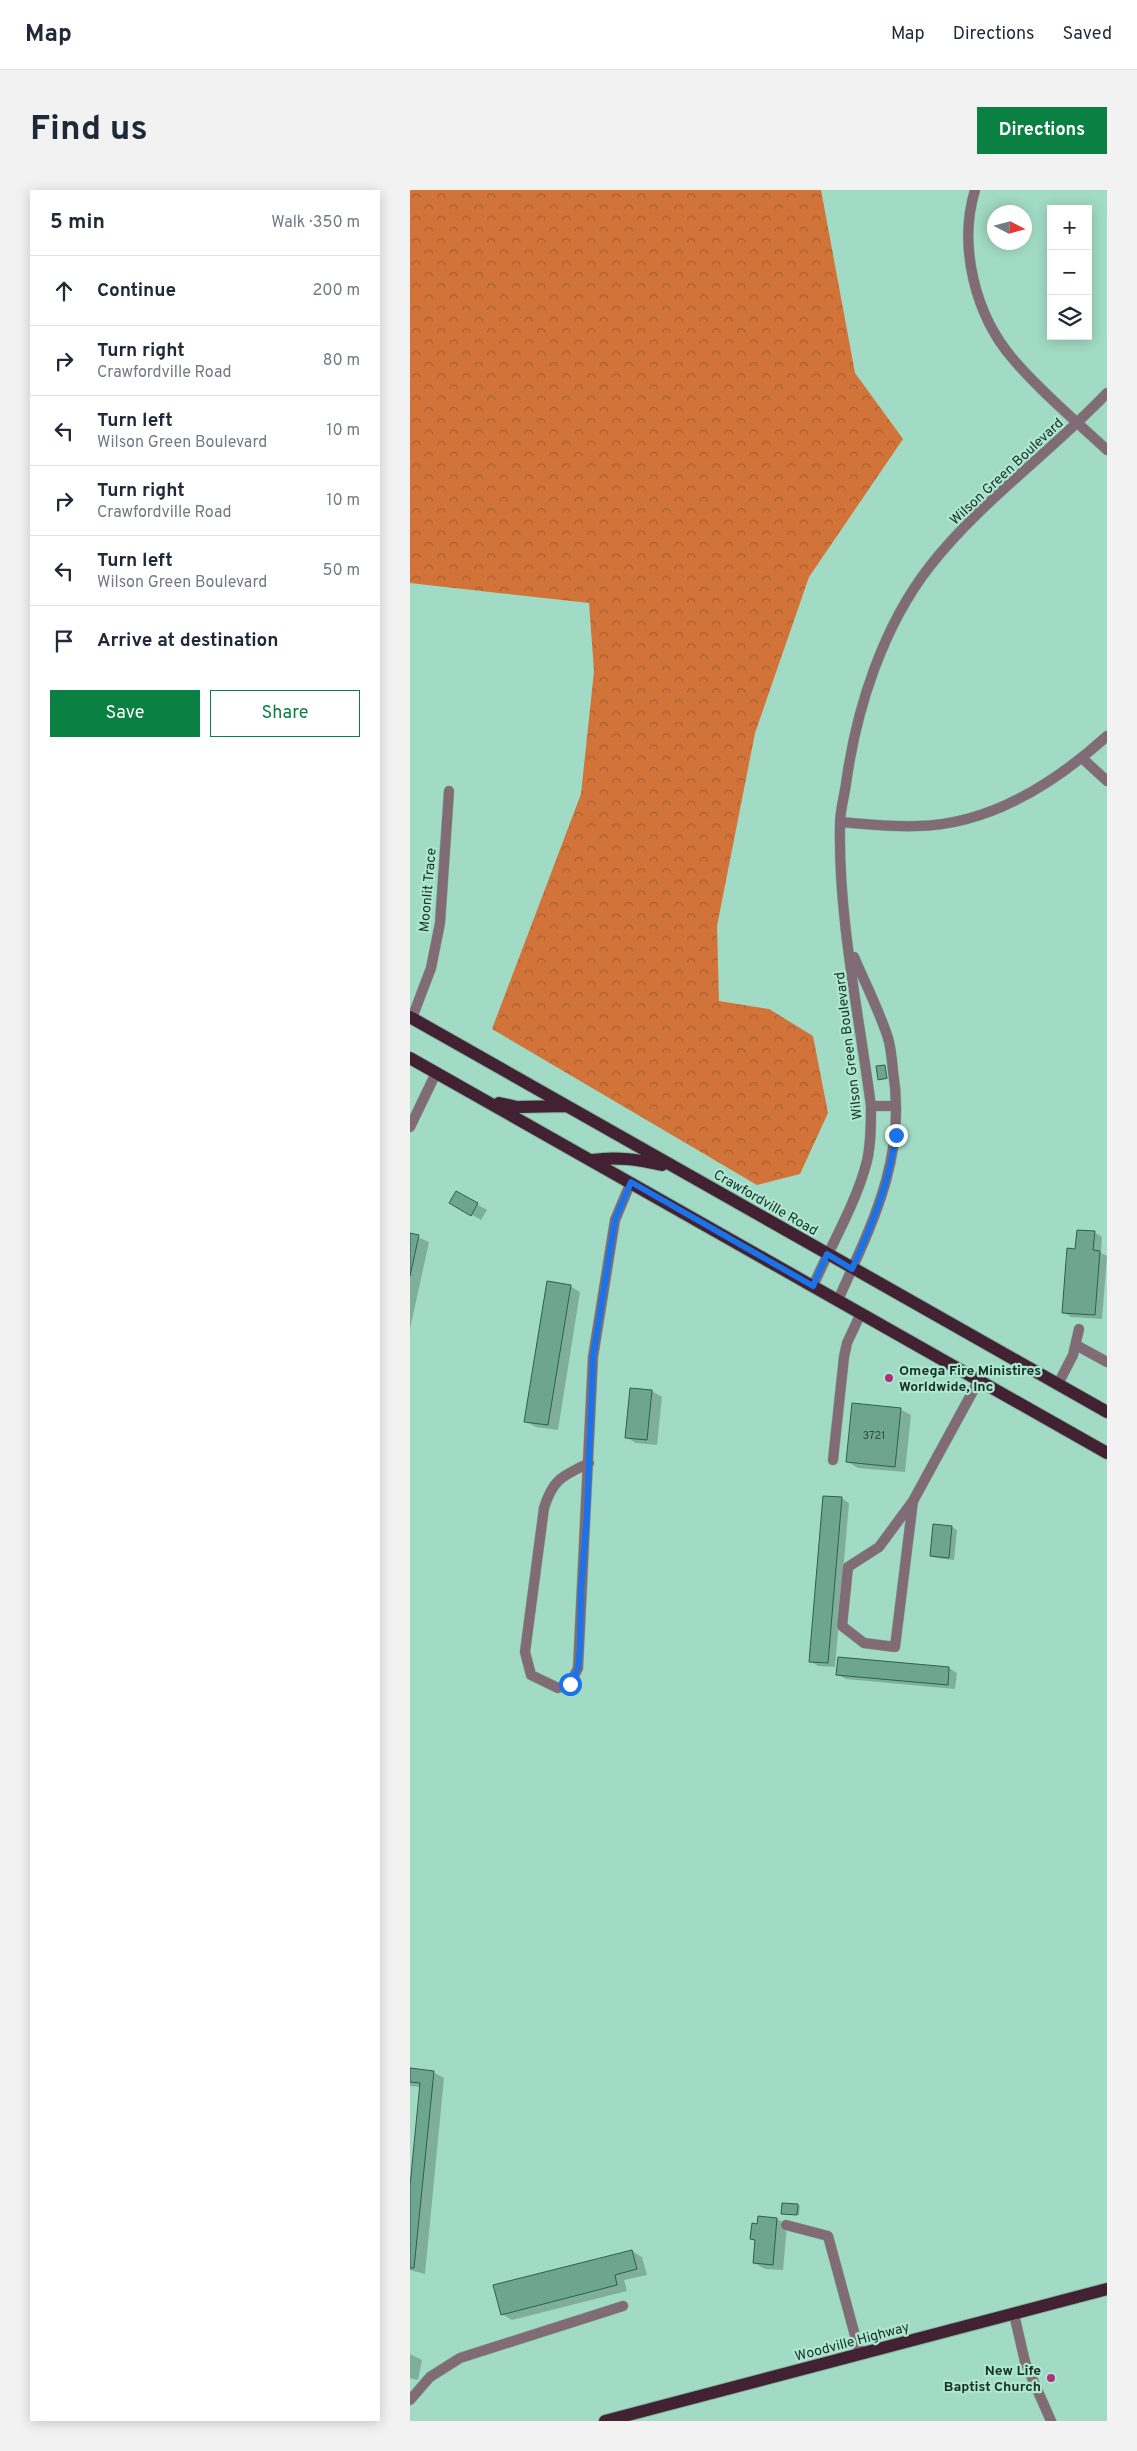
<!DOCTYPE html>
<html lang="en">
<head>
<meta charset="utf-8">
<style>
  :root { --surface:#fff; --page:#f2f2f3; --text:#1f2937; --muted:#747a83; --line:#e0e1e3; --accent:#0b8043 }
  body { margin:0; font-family:Overpass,sans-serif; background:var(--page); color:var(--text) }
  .controls { position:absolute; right:15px; top:15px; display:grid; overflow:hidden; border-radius:0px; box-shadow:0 2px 12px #0003 }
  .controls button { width:45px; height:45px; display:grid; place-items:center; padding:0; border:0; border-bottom:1px solid var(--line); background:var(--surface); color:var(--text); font:25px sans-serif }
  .compass { position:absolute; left:577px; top:15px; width:45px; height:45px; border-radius:50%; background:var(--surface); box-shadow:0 2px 12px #0003; rotate:96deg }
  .stop { position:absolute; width:15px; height:15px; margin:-11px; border:4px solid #1a73e8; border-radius:50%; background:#fff }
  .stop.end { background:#1a73e8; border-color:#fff; box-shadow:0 1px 5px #0008 }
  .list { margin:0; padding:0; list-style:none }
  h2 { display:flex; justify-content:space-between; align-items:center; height:65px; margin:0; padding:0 20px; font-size:21px }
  h2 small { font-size:16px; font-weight:400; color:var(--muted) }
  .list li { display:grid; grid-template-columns:32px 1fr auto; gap:15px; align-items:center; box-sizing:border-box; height:70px; padding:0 20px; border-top:1px solid var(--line) }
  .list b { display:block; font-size:19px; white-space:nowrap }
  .list p { margin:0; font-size:16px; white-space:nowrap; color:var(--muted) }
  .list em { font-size:16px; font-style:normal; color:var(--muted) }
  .actions { display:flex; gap:10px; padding:15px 20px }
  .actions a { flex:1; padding:11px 0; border:1px solid var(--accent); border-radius:0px; text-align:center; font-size:18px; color:var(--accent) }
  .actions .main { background:var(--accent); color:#fff }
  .icon { flex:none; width:28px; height:28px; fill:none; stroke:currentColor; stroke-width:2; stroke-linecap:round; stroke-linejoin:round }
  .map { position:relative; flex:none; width:697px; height:2231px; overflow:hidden; border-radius:0px }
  header { display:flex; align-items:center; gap:30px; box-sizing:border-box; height:70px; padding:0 25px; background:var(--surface); border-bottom:1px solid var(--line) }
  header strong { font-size:24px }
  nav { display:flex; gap:28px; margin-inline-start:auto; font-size:18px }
  .intro { display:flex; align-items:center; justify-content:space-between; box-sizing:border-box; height:120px; padding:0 30px }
  h1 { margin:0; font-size:35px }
  .button { padding:12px 22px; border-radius:0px; background:var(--accent); color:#fff; font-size:18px; font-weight:700 }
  main { display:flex; gap:30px; padding:0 30px }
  aside { flex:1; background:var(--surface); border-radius:0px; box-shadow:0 2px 12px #0003 }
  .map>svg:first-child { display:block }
</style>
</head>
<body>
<header>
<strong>Map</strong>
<nav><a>Map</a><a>Directions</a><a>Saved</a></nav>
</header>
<div class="intro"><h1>Find us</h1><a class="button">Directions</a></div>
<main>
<aside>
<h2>5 min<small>Walk · 350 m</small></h2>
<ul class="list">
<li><svg class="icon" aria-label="ahead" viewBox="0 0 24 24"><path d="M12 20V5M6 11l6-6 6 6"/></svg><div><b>Continue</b></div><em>200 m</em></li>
<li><svg class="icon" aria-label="right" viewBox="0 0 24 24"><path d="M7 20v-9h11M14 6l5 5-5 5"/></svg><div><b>Turn right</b><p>Crawfordville Road</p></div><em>80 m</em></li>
<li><svg class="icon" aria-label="left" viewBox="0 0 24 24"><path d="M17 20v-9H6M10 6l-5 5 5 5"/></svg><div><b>Turn left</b><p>Wilson Green Boulevard</p></div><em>10 m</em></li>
<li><svg class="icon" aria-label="right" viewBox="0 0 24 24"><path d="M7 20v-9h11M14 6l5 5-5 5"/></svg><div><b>Turn right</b><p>Crawfordville Road</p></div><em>10 m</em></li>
<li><svg class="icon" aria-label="left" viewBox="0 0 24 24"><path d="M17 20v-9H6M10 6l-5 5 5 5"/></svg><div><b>Turn left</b><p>Wilson Green Boulevard</p></div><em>50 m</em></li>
<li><svg class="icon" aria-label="arrive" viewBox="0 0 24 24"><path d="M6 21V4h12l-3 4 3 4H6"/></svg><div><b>Arrive at destination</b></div></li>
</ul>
<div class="actions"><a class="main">Save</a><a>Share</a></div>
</aside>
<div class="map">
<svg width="697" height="2231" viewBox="0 0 697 2231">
  <defs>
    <pattern id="forest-crowns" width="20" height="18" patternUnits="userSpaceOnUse" patternTransform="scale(1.25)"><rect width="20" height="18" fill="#d27339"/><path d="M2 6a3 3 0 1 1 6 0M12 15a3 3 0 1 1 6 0" fill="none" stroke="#aa5f30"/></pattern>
  </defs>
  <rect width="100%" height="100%" fill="#a1dac5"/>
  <path fill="url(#forest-crowns)" d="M 0,0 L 411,0 L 445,183 L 493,249 L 399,387 L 345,543 L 307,736 L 309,811 L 359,819 L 403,846 L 418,923 L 390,984 L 347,995 L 82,839 L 171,604 L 184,481 L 179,413 L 0,393 Z"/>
  <path fill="#0003" d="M 474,876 L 478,889 L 471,890 L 469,889 Z
    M 47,1003 L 77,1020 L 71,1030 L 41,1013 Z
    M 684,1042 L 692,1047 L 691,1063 L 697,1066 L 692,1129 L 661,1127 L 653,1122 L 666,1061 Z
    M 0,1044 L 19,1052 L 0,1139 Z
    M 160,1096 L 170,1102 L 148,1240 L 126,1237 L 115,1231 Z
    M 221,1199 L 242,1201 L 252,1207 L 247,1255 L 226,1253 L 216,1247 Z
    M 490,1219 L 501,1225 L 495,1282 L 448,1278 L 438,1272 Z
    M 431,1308 L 439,1313 L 425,1477 L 408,1476 L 400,1471 Z
    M 542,1337 L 547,1340 L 544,1370 L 526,1368 L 521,1365 Z
    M 539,1478 L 547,1483 L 545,1499 L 436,1489 L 428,1485 Z
    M 0,1879 L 23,1882 L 34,1888 L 15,2084 L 0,2080 L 0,2009 L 11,1897 L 0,1896 Z
    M 388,2015 L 390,2016 L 389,2025 L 374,2024 Z
    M 349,2027 L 367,2029 L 377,2035 L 373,2080 L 355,2079 L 344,2073 L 346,2051 L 341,2049 Z
    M 222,2061 L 232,2067 L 237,2085 L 214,2090 L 217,2101 L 102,2130 L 92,2124 Z
    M 0,2164 L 12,2170 L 8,2190 L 0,2188 Z"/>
  <path fill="#6ea591" stroke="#2a614f" d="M 475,875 L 477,888 L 468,890 L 466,876 Z
    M 46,1001 L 68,1013 L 61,1026 L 39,1013 Z
    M 667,1040 L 685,1041 L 683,1060 L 690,1061 L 685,1125 L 652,1123 L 657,1058 L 665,1059 Z
    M 0,1043 L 9,1045 L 0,1086 Z
    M 137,1091 L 161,1095 L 138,1235 L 114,1232 Z
    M 220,1198 L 242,1200 L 237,1250 L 215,1248 Z
    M 442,1213 L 491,1218 L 485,1277 L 436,1272 Z
    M 413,1306 L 432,1307 L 418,1473 L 399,1472 Z
    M 523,1334 L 542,1336 L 539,1368 L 520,1366 Z
    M 428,1467 L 539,1477 L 538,1495 L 426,1485 Z
    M 0,1878 L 24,1881 L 4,2078 L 0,2078 L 0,1996 L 10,1893 L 0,1892 Z
    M 372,2013 L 388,2014 L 387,2025 L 371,2024 Z
    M 348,2026 L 367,2028 L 363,2075 L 343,2073 L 345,2050 L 340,2049 L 342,2033 L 347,2034 Z
    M 222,2060 L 227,2079 L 205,2085 L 207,2095 L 91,2125 L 83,2095 Z"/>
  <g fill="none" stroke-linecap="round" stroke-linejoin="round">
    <defs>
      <path id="service" d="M 0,937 L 26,883
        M 666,1155 L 697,1172
        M 648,1194 L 663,1165 L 669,1139
        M 423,1270 L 434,1167 L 437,1153 L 451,1123
        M 179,1273 C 152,1286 143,1289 134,1318 L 115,1462 L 121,1485 L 148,1498 L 160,1494 L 168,1478 L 183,1167 L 205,1030 L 221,992
        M 503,1311 L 469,1357 L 438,1377 L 432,1436 L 454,1453 L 485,1457 L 503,1311 L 569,1190
        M 376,2035 L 418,2046 L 450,2164
        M 604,2124 L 615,2172 L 641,2231
        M 0,2210 L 20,2187 L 50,2168 L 213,2116"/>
      <path id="minor" d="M 565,0 C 548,56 565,125 603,169 C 631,202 666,231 697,260
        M 672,568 L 697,591
        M 430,632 C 455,634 481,637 507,636 C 580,635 645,593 697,546
        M 2,828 L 21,778 L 30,733 L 39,601
        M 461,916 L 486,916
        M 403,1096 C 421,1055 446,1014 457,971 C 461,953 461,935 461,916 C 449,825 428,727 430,634 C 430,621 434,607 436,594 C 446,519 473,436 520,376 C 571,311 640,263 697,203
        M 428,1110 C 462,1034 497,967 483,881 C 482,870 481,858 478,848 C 469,820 455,793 444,767"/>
      <path id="primary" d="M 0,827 L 697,1222
        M 0,868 L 697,1263
        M 89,913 L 107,917 L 157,916
        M 183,970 C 207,966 229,970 252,975
        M 195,2231 L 697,2099"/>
    </defs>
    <use href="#service" stroke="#86b8a6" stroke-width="11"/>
    <use href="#minor" stroke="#86b8a6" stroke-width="11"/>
    <use href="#primary" stroke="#86b8a6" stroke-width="14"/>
    <use href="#service" stroke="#816c76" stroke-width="10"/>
    <use href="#minor" stroke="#816c76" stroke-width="10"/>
    <use href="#primary" stroke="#422132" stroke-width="12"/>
  </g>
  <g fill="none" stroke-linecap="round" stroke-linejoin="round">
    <path stroke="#1a73e8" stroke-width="6" d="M 160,1494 L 168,1478 L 170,1459 L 171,1399 L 177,1324 L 183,1167 L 205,1030 L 221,992 L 403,1096 L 417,1064 L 442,1079 C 462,1035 479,993 486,945"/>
  </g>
  <g fill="#b02f7a" stroke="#aee7d1" stroke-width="2">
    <circle cx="479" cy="1188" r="5"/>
    <circle cx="641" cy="2188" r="5"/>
  </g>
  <g text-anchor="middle" stroke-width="4.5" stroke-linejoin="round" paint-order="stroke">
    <g font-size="11" fill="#2e4d42">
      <text x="464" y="1249">3721</text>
    </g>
    <g font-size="14" fill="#193028" stroke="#aee7d1">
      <text transform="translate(596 281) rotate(-43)" y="5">Wilson Green Boulevard</text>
      <text transform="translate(17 700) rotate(-85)" y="5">Moonlit Trace</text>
      <text transform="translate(438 856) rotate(-97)" y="5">Wilson Green Boulevard</text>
      <text transform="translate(356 1012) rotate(30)" y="5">Crawfordville Road</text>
      <text transform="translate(442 2151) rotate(-15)" y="5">Woodville Highway</text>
    </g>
    <g font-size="14" font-weight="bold" fill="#193028" stroke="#aee7d1" text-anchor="start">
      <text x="489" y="1185">Omega Fire Ministires<tspan x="489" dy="16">Worldwide, Inc</tspan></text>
      <text x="631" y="2185" text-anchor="end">New Life<tspan x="631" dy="16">Baptist Church</tspan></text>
    </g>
  </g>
</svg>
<div class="controls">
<button>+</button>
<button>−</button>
<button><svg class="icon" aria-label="layers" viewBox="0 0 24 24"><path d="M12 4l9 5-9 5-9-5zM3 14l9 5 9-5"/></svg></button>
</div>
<svg class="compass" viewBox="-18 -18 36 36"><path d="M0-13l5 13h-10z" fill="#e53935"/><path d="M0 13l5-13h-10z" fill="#747a83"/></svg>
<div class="stop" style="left:160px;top:1494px"></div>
<div class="stop end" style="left:486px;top:945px"></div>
</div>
</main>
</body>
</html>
